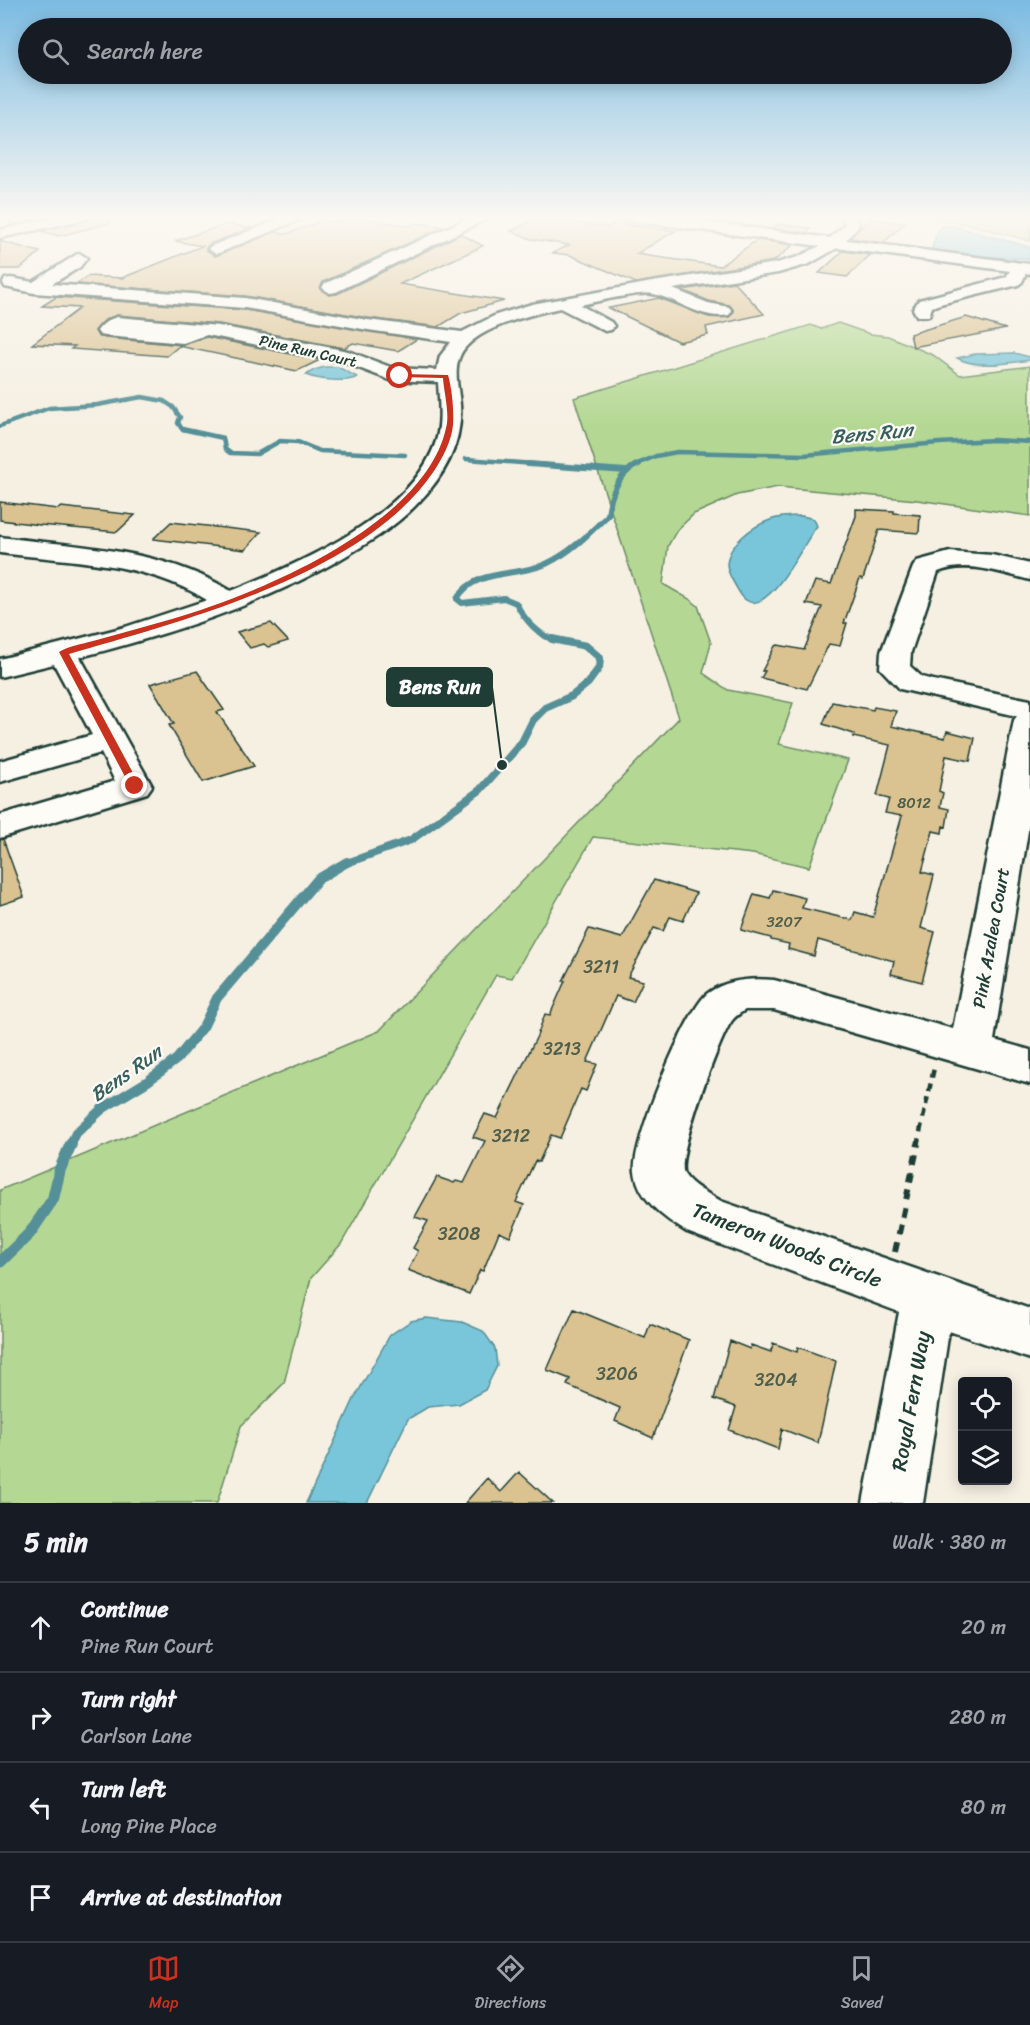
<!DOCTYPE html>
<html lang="en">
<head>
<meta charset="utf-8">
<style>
  :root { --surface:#171b24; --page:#242831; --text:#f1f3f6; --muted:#9ea1a6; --line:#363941; --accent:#c8321e }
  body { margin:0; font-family:Sriracha,sans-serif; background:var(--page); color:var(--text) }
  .controls { position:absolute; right:18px; bottom:18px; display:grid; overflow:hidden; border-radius:6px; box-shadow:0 3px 15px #0003 }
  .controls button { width:54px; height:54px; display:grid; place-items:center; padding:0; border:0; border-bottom:2px solid var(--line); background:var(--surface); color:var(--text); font:30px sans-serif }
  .stop { position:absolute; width:18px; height:18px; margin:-14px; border:4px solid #c8321e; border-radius:50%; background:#fff }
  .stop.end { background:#c8321e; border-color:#fff; box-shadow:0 2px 6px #0008 }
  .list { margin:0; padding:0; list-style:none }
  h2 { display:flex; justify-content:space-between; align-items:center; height:78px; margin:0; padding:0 24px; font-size:26px }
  h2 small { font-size:20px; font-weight:400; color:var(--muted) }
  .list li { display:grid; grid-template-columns:39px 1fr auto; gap:18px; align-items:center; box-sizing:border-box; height:90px; padding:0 24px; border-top:2px solid var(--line) }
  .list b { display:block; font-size:22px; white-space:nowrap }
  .list p { margin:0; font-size:20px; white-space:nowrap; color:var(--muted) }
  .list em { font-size:20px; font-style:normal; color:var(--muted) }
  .icon { flex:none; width:33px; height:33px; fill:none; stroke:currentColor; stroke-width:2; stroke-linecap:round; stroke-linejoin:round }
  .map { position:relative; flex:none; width:1030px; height:1503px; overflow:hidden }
  .search { position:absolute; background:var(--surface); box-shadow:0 3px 15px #0003; left:18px; right:18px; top:18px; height:66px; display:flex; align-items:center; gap:15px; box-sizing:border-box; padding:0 21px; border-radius:33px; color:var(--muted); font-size:22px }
  .sheet { height:438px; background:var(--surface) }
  nav { display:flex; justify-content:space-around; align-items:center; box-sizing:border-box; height:84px; border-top:2px solid var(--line); background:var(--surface); font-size:16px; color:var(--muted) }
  nav a { display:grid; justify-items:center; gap:3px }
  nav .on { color:var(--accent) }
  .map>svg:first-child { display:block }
</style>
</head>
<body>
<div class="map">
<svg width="1030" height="1503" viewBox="0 0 1030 1503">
  <rect width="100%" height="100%" fill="#f6f0e3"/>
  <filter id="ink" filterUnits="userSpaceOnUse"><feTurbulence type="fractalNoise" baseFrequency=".0167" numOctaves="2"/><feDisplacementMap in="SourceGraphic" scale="12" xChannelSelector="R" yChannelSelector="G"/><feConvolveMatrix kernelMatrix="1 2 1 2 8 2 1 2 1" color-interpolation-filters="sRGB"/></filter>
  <g filter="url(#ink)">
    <path fill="#b4d893" stroke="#6a8a64" stroke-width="1.5" d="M 932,216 L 1030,216 L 1030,241 L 968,224 L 940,220 Z
      M 838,323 L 870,334 L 888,336 L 933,355 L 960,375 L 1030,366 L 1030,516 L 917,500 L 778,487 L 737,495 L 694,514 L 677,530 L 668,546 L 663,584 L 691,600 L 698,606 L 711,643 L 703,673 L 728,690 L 793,703 L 779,744 L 848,760 L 809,867 L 753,854 L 593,837 L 512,978 L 496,975 L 341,1244 L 311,1278 L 284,1383 L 241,1426 L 217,1503 L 0,1503 L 0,1190 L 379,1031 L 679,718 L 574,398 L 811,325 L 821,329 Z"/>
    <path fill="#79c5d9" stroke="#558f97" stroke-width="1.5" d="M 949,225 L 1030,247 L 1030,259 L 979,256 L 935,250 L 932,247 C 936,236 936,226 949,225 Z
      M 1014,353 L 1030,357 L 1030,360 C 1008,363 977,369 957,358 L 975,354 Z
      M 325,367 L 338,367 L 357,377 C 347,383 318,380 306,375 L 314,370 Z
      M 802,516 L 814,519 L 817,526 C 805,540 769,617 746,600 C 741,597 738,590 735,585 C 732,580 727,570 727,564 C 728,544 753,526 770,520 C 780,516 792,516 802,516 Z
      M 426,1318 L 462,1322 L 483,1331 L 495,1348 L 497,1366 L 485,1390 L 459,1404 L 428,1407 L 408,1419 L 367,1503 L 306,1503 L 354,1399 L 390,1335 L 411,1321 Z"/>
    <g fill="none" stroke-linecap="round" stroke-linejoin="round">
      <path stroke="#558f97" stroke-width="4" d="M 1027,216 L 1030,217"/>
      <path stroke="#558f97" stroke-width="4.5" d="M 0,426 L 49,408 L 97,405 L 142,397 L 164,401 L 173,407 L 180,417 L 178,423 L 182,429 L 223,438 L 225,449 L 230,453 L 257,454 L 280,441 L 298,442 L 320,451 L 405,455
        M 466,459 L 548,465
        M 635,465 L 656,456 L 677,452 L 804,455 L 939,443 L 994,440 L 1030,442"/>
      <path stroke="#558f97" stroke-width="6" d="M 528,464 L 626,471
        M 558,641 C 539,637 524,619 516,603 L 504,598 L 462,603 L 457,599 C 474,568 517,577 546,564 C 570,553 589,534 608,515 C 610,495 619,472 639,464"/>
      <path stroke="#558f97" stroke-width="8" d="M 344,864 L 411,840 L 480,790 L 522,742 L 533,720 L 545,708 L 572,696 L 588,683 L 599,668 L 600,658 L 586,646 L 552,639"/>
      <path stroke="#558f97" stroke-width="10" d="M 70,1146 L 76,1133 L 102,1109 L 148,1081 L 177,1059 L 203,1027 L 217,998 L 318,879 L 347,862"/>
      <path stroke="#558f97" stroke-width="12" d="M 0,1262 L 30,1233 L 53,1199 L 60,1169 L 71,1144"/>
    </g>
    <path fill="#dac291" stroke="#1f3d34" stroke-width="1.5" d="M 10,216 L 48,216 L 14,224 L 9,223 Z
      M 90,216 L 109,216 L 110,223 L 59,236 L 41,231 L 86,221 Z
      M 356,217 L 409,226 L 416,223 L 444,227 L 323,282 L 320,289 L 329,295 L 337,294 L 461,234 L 483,246 L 400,284 L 504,301 L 461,313 L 438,327 L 368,318 L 245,296 L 76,284 L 88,276 L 122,278 L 202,246 L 175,241 L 227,224 L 251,228 L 209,244 L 206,249 L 215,256 L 275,232 L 286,234 L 325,220 L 341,222 Z
      M 538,218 L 608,227 L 613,223 L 675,231 L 636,254 L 720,266 L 757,240 L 793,245 L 774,261 L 636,283 L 570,255 L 553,253 L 569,245 L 531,239 L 511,231 Z
      M 870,219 L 905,223 L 883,243 L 850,238 Z
      M 779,224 L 811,228 L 806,233 L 773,228 Z
      M 0,241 L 40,252 L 20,269 L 0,269 Z
      M 843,251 L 870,255 L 847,277 L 819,273 Z
      M 734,282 L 764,314 L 706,327 L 708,335 L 679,342 L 609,308 L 659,298 L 709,317 L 729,317 L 734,311 L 729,305 L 709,301 L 682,290 Z
      M 56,297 L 245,310 L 417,339 L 398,351 L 353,343 L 344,348 L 219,324 L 117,315 L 105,320 L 95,331 L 98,336 L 106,338 L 183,345 L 207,337 L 320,360 L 297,371 L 179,346 L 167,356 L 71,349 L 75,346 L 32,344 L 80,308 L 42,306 Z
      M 966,317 L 1006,329 L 913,347 L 910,334 Z
      M 0,502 L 58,509 L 61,507 L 135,515 L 117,532 L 40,525 L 0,520 Z
      M 856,509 L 894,511 L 894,513 L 920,515 L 919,533 L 879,530 L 863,579 L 860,578 L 844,623 L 847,623 L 840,646 L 829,644 L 807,689 L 761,678 L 765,671 L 762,671 L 775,646 L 778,645 L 804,650 L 822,607 L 806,604 L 815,581 L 831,584 L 856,516 Z
      M 171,522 L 261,532 L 245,550 L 153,539 Z
      M 271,623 L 288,641 L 268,647 L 264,644 L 250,648 L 237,632 Z
      M 197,671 L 224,710 L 217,712 L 254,766 L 203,782 L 169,725 L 174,724 L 150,684 Z
      M 832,702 L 873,710 L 874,707 L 896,711 L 891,726 L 945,738 L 947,731 L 975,738 L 970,761 L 946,756 L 939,791 L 943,793 L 940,807 L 949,809 L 946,827 L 943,826 L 942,833 L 933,831 L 922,872 L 934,875 L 921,928 L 935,932 L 922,982 L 891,974 L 894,961 L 818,940 L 814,956 L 788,949 L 789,944 L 771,940 L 771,938 L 741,930 L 754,894 L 770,898 L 773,890 L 805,898 L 802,908 L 852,920 L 855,912 L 873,917 L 902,816 L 885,813 L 889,799 L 877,796 L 890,745 L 853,737 L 854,734 L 823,724 Z
      M 3,839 L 24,897 L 0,905 L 0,840 Z
      M 654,880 L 696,893 L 683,921 L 670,917 L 663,931 L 654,928 L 628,977 L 643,981 L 633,1002 L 616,996 L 587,1062 L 597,1064 L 586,1091 L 581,1089 L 560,1138 L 551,1135 L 539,1162 L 535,1161 L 516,1202 L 524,1205 L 510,1237 L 499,1232 L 483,1271 L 480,1270 L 469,1294 L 408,1270 L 418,1251 L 413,1248 L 428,1221 L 415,1217 L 437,1177 L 454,1183 L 456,1181 L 464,1183 L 485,1141 L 473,1137 L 485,1114 L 497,1118 L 537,1036 L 545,1014 L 550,1015 L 565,981 L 563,981 L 589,929 L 622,938 Z
      M 574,1309 L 645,1338 L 650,1324 L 689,1340 L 653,1438 L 615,1421 L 620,1408 L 567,1385 L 570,1379 L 547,1370 Z
      M 730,1341 L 750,1349 L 751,1345 L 771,1352 L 773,1343 L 797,1352 L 798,1347 L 836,1361 L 818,1443 L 782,1429 L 778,1449 L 729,1430 L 736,1407 L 714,1399 Z
      M 519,1472 L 553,1503 L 465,1503 L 487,1478 L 501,1492 Z"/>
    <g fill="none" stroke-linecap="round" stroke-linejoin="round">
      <defs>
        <path id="minor" d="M 60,216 L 88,216 L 86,219 L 0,238 L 0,230 Z
          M 288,216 L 309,216 L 221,252 L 216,254 L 208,249 L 211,246 Z
          M 473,216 L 493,216 L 336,292 L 330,293 L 322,288 L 324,284 Z
          M 617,216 L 661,216 L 830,238 L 845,225 L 843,216 L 857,216 L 859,225 L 846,240 L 1030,264 L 1030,274 L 1026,273 L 1022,282 L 1018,285 L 940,304 L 932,307 L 929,316 L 917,316 L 913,309 L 919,300 L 1006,277 L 1010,271 L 837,248 L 809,264 L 778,273 L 673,289 L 708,303 L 729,307 L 732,311 L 729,315 C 703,321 678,299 653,294 C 641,291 595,302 580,305 L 611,322 L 614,326 L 611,330 L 605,331 L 560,308 C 533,314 472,328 460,356 C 453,371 459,390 460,405 C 463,444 443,478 416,505 C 394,528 366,544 339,560 C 258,606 170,634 80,657 L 152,786 L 147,793 L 0,838 L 0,815 L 115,781 L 101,753 L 0,782 L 0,761 L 92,735 L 54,664 L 0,677 L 0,659 L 125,627 L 207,600 C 145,561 71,562 0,553 L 0,537 C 79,547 161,548 231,591 C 298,564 412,516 436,441 C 442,422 439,401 438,382 L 390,380 L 343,362 L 207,335 L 183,343 L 106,336 L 100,335 L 97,331 C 102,324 109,319 117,317 L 219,326 L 348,351 L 393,368 L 437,370 L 440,356 L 451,342 L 368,330 L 245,308 L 34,293 L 5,287 L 3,283 L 5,279 L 11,278 L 33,282 L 79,253 L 87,258 L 80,267 L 52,284 L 245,298 L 368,320 L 462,332 L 496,315 L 532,304 L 652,282 L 777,263 L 798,257 L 820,246 L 624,220 Z
          M 950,552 L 992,555 L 1030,564 L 1030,580 C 1001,573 967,560 938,572 L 911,652 L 910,666 L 922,677 L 933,680 L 1030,700 L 1030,819 L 994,1040 L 1030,1050 L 1030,1084 L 774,1010 L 745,1010 C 740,1013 734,1017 731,1022 C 719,1039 675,1158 684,1174 C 691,1186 709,1194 721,1201 L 1030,1309 L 1030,1359 L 949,1331 L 923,1503 L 863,1503 L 899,1312 L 687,1232 C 664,1218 639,1200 635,1172 C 631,1144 686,1009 708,993 C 727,979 752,978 774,980 L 953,1029 L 1014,720 L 1017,716 L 900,689 L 880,668 L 881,652 L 913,567 L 917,561 Z"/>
      </defs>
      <use href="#minor" stroke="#1f3d34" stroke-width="5"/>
      <path stroke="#1f3d34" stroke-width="4.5" stroke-dasharray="8 6" stroke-linecap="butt" d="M 917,1146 L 934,1068"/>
      <path stroke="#1f3d34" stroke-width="6" stroke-dasharray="10 8" stroke-linecap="butt" d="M 895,1252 L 918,1144"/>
      <use href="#minor" fill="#fdfcf7" fill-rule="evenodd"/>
    </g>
  </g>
  <linearGradient id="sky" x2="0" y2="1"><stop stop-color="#7bbbe2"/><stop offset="0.51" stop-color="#fbf8f2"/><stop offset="1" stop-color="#fbf8f2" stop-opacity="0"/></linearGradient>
  <rect width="1030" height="427" fill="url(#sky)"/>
  <path fill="#c8321e" d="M 400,374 L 448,375 C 452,389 454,410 453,425 C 452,440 442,459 434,471 C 365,574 183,621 69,654 L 140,786 L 131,788 L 59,652 C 68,646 82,644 93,641 C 120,634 146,626 172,619 C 258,594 425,525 446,428 C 450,414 444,393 443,378 L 398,377 Z"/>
  <g text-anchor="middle" stroke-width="4.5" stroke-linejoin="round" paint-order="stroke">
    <g font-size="15" fill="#1f3d34" stroke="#fdfcf7">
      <text transform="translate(308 351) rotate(13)" y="5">Pine Run Court</text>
    </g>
    <g font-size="15" fill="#4e5e4b">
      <text x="914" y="808">8012</text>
      <text x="784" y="927">3207</text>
    </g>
    <g font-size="18" fill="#1f3d34" stroke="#fdfcf7">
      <text transform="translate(991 938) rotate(-80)" y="6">Pink Azalea Court</text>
    </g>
    <g font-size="18" fill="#4e5e4b">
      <text x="601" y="973">3211</text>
      <text x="562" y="1055">3213</text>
      <text x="511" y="1142">3212</text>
      <text x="459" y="1240">3208</text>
      <text x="617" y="1380">3206</text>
      <text x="776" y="1386">3204</text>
    </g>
    <g font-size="20" font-style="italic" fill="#365f5d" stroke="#fdfcf7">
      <text transform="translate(872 433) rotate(-5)" y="7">Bens Run</text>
      <text transform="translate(126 1073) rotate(-35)" y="7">Bens Run</text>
    </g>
    <g font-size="21" fill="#1f3d34" stroke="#fdfcf7">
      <text transform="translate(787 1245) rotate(21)" y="7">Tameron Woods Circle</text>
      <text transform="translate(911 1401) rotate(-80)" y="7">Royal Fern Way</text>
    </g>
  </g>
  <path fill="none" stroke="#1f3d34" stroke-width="2" d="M502 765L492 687"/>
  <circle fill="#1f3d34" stroke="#fdfcf7" stroke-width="2" cx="502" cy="765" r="6"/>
  <rect fill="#1f3d34" stroke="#1f3d34" stroke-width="2" x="387" y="668" width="105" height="38" rx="6"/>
  <g font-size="20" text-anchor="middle" font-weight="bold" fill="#fff">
    <text x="440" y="694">Bens Run</text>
  </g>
</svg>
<div class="controls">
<button><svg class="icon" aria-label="locate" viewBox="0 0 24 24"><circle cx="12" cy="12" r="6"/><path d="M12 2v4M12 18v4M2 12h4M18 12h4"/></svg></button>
<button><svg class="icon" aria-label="layers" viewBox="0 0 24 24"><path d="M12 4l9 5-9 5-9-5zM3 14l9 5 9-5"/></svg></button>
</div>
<div class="stop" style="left:400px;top:376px"></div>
<div class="stop end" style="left:135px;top:786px"></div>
<div class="search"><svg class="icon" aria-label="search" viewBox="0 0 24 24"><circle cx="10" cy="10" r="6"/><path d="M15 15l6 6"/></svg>Search here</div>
</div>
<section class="sheet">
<h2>5 min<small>Walk · 380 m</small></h2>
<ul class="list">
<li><svg class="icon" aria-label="ahead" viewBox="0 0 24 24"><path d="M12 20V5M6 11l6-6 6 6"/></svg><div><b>Continue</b><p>Pine Run Court</p></div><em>20 m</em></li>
<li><svg class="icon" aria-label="right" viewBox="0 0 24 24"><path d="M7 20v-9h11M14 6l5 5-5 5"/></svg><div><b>Turn right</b><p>Carlson Lane</p></div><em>280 m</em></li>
<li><svg class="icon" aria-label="left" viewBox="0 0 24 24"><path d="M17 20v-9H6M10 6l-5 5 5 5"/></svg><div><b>Turn left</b><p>Long Pine Place</p></div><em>80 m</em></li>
<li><svg class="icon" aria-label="arrive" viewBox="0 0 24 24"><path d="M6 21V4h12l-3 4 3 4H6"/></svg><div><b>Arrive at destination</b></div></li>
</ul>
</section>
<nav>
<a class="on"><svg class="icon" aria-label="map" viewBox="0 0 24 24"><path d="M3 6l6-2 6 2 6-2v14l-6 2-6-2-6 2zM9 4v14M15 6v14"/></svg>Map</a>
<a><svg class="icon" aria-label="directions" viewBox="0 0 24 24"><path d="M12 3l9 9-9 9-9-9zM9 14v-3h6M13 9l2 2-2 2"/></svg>Directions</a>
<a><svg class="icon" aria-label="saved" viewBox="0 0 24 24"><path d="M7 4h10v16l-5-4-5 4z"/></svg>Saved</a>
</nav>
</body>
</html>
